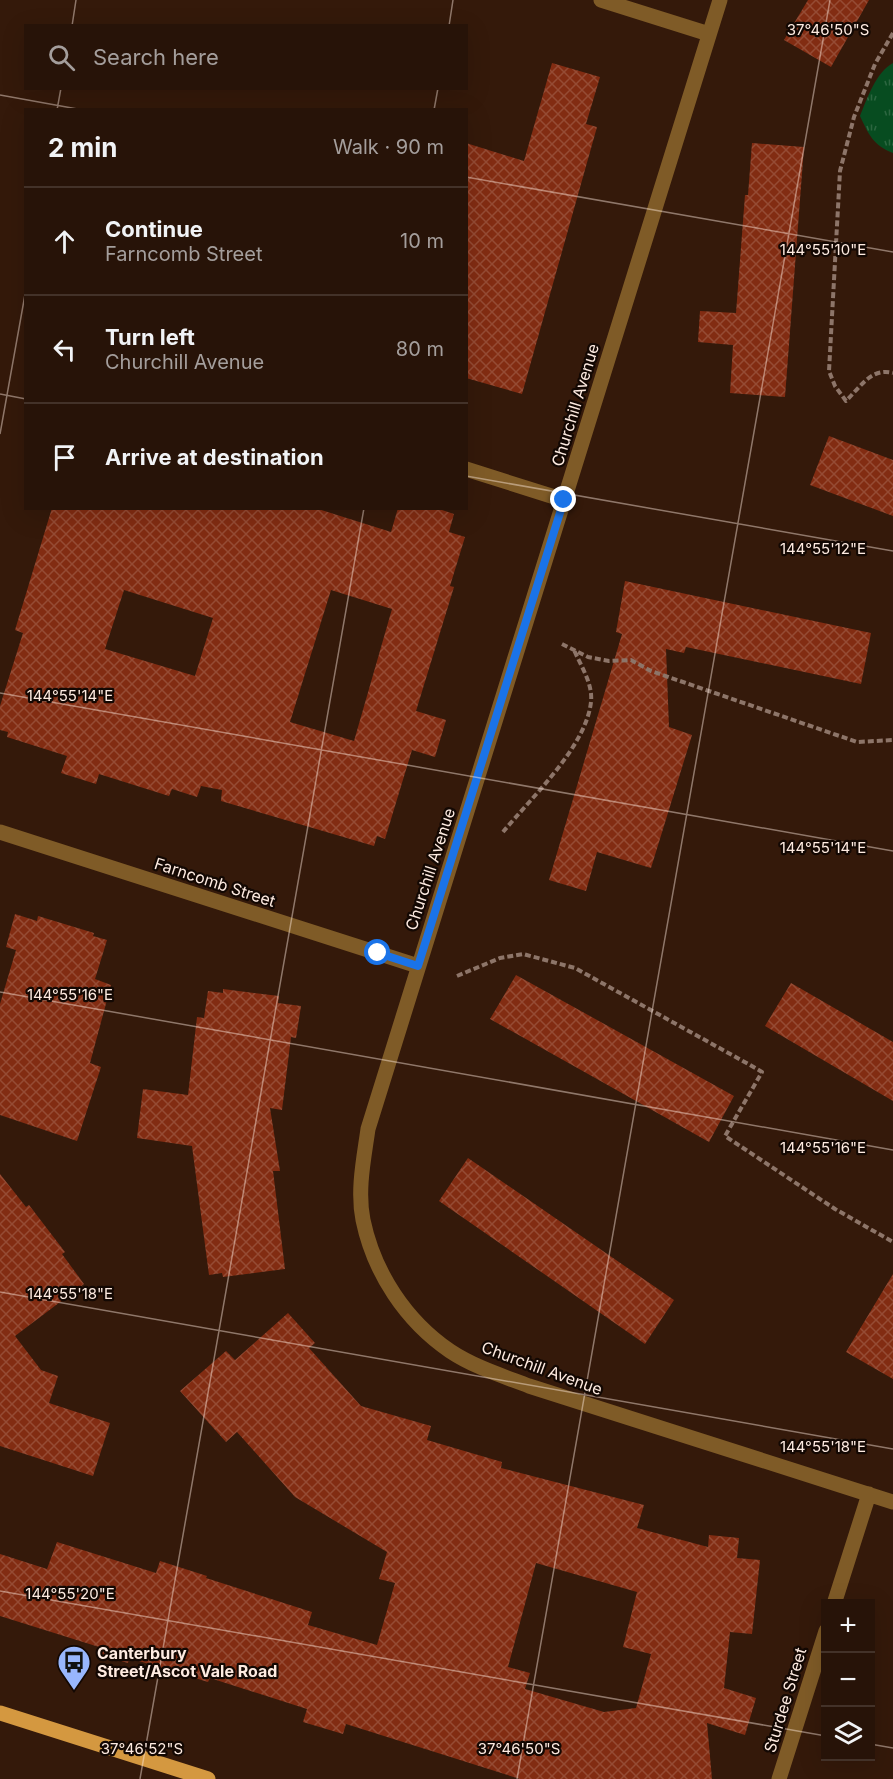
<!DOCTYPE html>
<html lang="en">
<head>
<meta charset="utf-8">
<style>
  :root { --surface:#271308; --page:#332016; --text:#f1f3f6; --muted:#a49e9c; --line:#433229 }
  body { margin:0; font-family:Inter,sans-serif; background:var(--page); color:var(--text) }
  .controls { position:absolute; right:18px; bottom:18px; display:grid; overflow:hidden; border-radius:0px; box-shadow:0 6px 24px #0002 }
  .controls button { width:54px; height:54px; display:grid; place-items:center; padding:0; border:0; border-bottom:2px solid var(--line); background:var(--surface); color:var(--text); font:30px sans-serif }
  .stop { position:absolute; width:18px; height:18px; margin:-14px; border:4px solid #1a73e8; border-radius:50%; background:#fff }
  .stop.end { background:#1a73e8; border-color:#fff; box-shadow:0 2px 6px #0008 }
  .list { margin:0; padding:0; list-style:none }
  h2 { display:flex; justify-content:space-between; align-items:center; height:78px; margin:0; padding:0 24px; font-size:26px }
  h2 small { font-size:20px; font-weight:400; color:var(--muted) }
  .list li { display:grid; grid-template-columns:39px 1fr auto; gap:18px; align-items:center; box-sizing:border-box; height:108px; padding:0 24px; border-top:2px solid var(--line) }
  .list b { display:block; font-size:22px; white-space:nowrap }
  .list p { margin:0; font-size:20px; white-space:nowrap; color:var(--muted) }
  .list em { font-size:20px; font-style:normal; color:var(--muted) }
  .icon { flex:none; width:33px; height:33px; fill:none; stroke:currentColor; stroke-width:2; stroke-linecap:round; stroke-linejoin:round }
  .map { position:relative; flex:none; width:893px; height:1779px; overflow:hidden }
  .search { position:absolute; background:var(--surface); box-shadow:0 6px 24px #0002; left:24px; top:24px; width:444px; height:66px; display:flex; align-items:center; gap:15px; box-sizing:border-box; padding:0 21px; border-radius:0px; color:var(--muted); font-size:22px }
  .panel { position:absolute; background:var(--surface); box-shadow:0 6px 24px #0002; left:24px; top:108px; width:444px; height:402px; border-radius:0px }
  .map>svg:first-child { display:block }
</style>
</head>
<body>
<div class="map">
<svg width="893" height="1779" viewBox="0 0 893 1779">
  <defs>
    <pattern id="park-tufts" width="24" height="20" patternUnits="userSpaceOnUse" patternTransform="scale(1.5)"><rect width="24" height="20" fill="#074c20"/><path d="M3 7l-1-3M5 7V3M7 7l1-3M15 17l-1-3M17 17v-4M19 17l1-3" fill="none" stroke="#2c6640"/></pattern>
    <pattern id="building-cross-hatch" width="8" height="8" patternUnits="userSpaceOnUse" patternTransform="scale(1.5)"><rect width="8" height="8" fill="#822c12"/><path d="M0 0l8 8M0 8l8-8" fill="none" stroke="#954b34"/></pattern>
  </defs>
  <rect width="100%" height="100%" fill="#34190a"/>
  <path fill="url(#park-tufts)" d="M 893,63 L 893,153 C 873,145 869,135 860,116 C 867,99 876,72 893,63 Z"/>
  <path fill="url(#building-cross-hatch)" fill-rule="evenodd" d="M 808,0 L 869,0 L 831,67 L 784,40 Z
    M 552,63 L 600,77 L 586,124 L 597,127 L 522,394 L 466,378 L 466,143 L 524,161 Z
    M 752,143 L 804,147 L 785,397 L 730,393 L 733,345 L 698,342 L 700,311 L 736,313 L 745,195 L 748,195 Z
    M 829,436 L 893,460 L 893,516 L 810,485 Z
    M 52,508 L 315,508 L 391,532 L 398,508 L 436,508 L 454,514 L 449,532 L 465,537 L 450,586 L 454,587 L 416,711 L 446,720 L 435,757 L 412,750 L 385,839 L 377,836 L 374,846 L 221,801 L 222,790 L 201,786 L 197,797 L 172,789 L 169,796 L 99,774 L 96,784 L 61,773 L 67,756 L 7,737 L 8,732 L 0,730 L 0,706 L 23,633 L 15,630 ZM 124,590 L 213,618 L 195,676 L 105,649 ZM 331,590 L 392,609 L 354,741 L 290,722 Z
    M 625,581 L 871,633 L 861,684 L 686,647 L 684,653 L 666,649 L 669,727 L 692,735 L 651,868 L 597,852 L 586,891 L 549,880 L 622,634 L 616,632 Z
    M 15,914 L 37,921 L 38,916 L 94,933 L 93,936 L 107,940 L 95,979 L 111,985 L 90,1063 L 101,1067 L 77,1141 L 0,1115 L 0,1004 L 16,950 L 6,947 Z
    M 516,975 L 734,1096 L 709,1142 L 490,1019 Z
    M 791,983 L 893,1042 L 893,1101 L 765,1026 Z
    M 223,989 L 279,996 L 278,1003 L 301,1006 L 296,1038 L 291,1037 L 282,1110 L 270,1108 L 280,1171 L 273,1171 L 285,1269 L 223,1277 L 222,1273 L 209,1275 L 192,1146 L 137,1138 L 143,1089 L 188,1095 L 197,1017 L 204,1018 L 208,991 L 223,993 Z
    M 468,1158 L 674,1300 L 645,1344 L 439,1201 Z
    M 0,1174 L 26,1207 L 29,1205 L 65,1252 L 62,1254 L 84,1284 L 15,1336 L 41,1370 L 58,1376 L 49,1403 L 110,1423 L 93,1476 L 0,1446 Z
    M 893,1274 L 893,1379 L 846,1352 Z
    M 288,1313 L 315,1343 L 309,1348 L 361,1406 L 431,1426 L 427,1440 L 502,1462 L 501,1468 L 644,1505 L 637,1528 L 708,1547 L 709,1535 L 739,1538 L 737,1558 L 760,1560 L 752,1634 L 730,1632 L 724,1688 L 756,1698 L 745,1735 L 707,1723 L 712,1779 L 520,1779 L 346,1724 L 343,1734 L 303,1722 L 307,1709 L 210,1678 L 208,1682 L 129,1658 L 128,1663 L 97,1654 L 99,1647 L 0,1616 L 0,1554 L 47,1569 L 57,1542 L 156,1573 L 160,1561 L 207,1576 L 206,1578 L 312,1612 L 308,1625 L 377,1645 L 395,1583 L 379,1579 L 387,1552 L 295,1497 L 237,1432 L 226,1442 L 180,1391 L 226,1351 L 235,1360 ZM 536,1563 L 637,1592 L 623,1647 L 651,1654 L 636,1708 L 604,1712 L 525,1689 L 530,1673 L 508,1667 Z"/>
  <g fill="none" stroke-linecap="round" stroke-linejoin="round">
    <path stroke="#8d7569" stroke-width="4" stroke-dasharray="6 3" stroke-linecap="butt" d="M 893,33 L 875,64 L 854,117 L 840,171 L 829,371 L 835,386 L 846,401 C 860,387 872,367 893,373
      M 562,644 L 588,657 L 609,661 L 631,660 L 651,671 L 857,742 L 893,740
      M 503,832 C 531,798 586,747 591,702 C 593,684 581,666 574,650
      M 457,976 L 500,958 L 523,954 L 575,968 L 750,1065 L 762,1072 L 725,1136 L 835,1209 L 893,1242"/>
    <path stroke="#7f5b27" stroke-width="15" d="M 601,0 L 709,34
      M 720,0 L 368,1129 C 364,1158 357,1190 363,1220 C 374,1273 406,1321 450,1351 C 474,1367 503,1376 529,1386 L 893,1502
      M 466,469 L 564,500
      M 0,832 L 418,966
      M 834,1604 L 869,1494
      M 779,1779 L 826,1631"/>
    <path stroke="#d49840" stroke-width="15" d="M 0,1713 L 208,1779"/>
  </g>
  <g fill="none" stroke-linecap="round" stroke-linejoin="round">
    <path stroke="#1a73e8" stroke-width="8" d="M 378,953 L 418,966 L 564,500"/>
  </g>
  <path fill="none" stroke="#feebe1" stroke-width="1.5" stroke-opacity="0.45" d="M 72,26 L 76,0M 449,26 L 453,0M 0,95 L 83,110M 57,110 L 61,88M 434,110 L 438,88M 466,177 L 893,252M 0,394 L 26,399M 0,434 L 26,289M 466,476 L 893,551M 0,693 L 893,851M 0,992 L 893,1150M 0,1292 L 893,1449M 0,1591 L 826,1736M 870,1744 L 893,1748M 140,1779 L 364,508M 517,1779 L 830,0"/>
  <defs>
    <symbol id="bus-pin" viewBox="-11 -11 22 30"><path d="M0 17L-7.5 6A9.5 9.5 0 1 1 7.5 6Z" fill="#98b6fd" stroke="#130803"/><path d="M-5-6H5V4H4V6H2V4H-2V6H-4V4H-5ZM-3.5-4V0h7V-4ZM-3.5 1.2v1.5H-2V1.2ZM2 1.2v1.5H3.5V1.2Z" fill="#111"/></symbol>
  </defs>
  <g fill-rule="evenodd">
    <use href="#bus-pin" x="55" y="1643" width="38" height="52"/>
  </g>
  <g text-anchor="middle" stroke-width="4.5" stroke-linejoin="round" paint-order="stroke">
    <g font-size="16" fill="#feebe1" stroke="#130803">
      <text transform="translate(575 405) rotate(-73)" y="6">Churchill Avenue</text>
      <text transform="translate(430 869) rotate(-72)" y="6">Churchill Avenue</text>
      <text transform="translate(215 882) rotate(18)" y="6">Farncomb Street</text>
      <text transform="translate(542 1368) rotate(20)" y="6">Churchill Avenue</text>
      <text transform="translate(785 1700) rotate(-73)" y="6">Sturdee Street</text>
    </g>
    <g font-size="16" font-weight="bold" fill="#feebe1" stroke="#130803" text-anchor="start">
      <text x="97" y="1659">Canterbury<tspan x="97" dy="18">Street/Ascot Vale Road</tspan></text>
    </g>
  </g>
  <g font-size="15" text-anchor="middle" fill="#feebe1" stroke="#130803" stroke-width="4.5" stroke-linejoin="round" paint-order="stroke">
    <text x="828" y="35">37°46'50"S</text>
    <text x="823" y="255">144°55'10"E</text>
    <text x="823" y="554">144°55'12"E</text>
    <text x="70" y="701">144°55'14"E</text>
    <text x="823" y="853">144°55'14"E</text>
    <text x="70" y="1000">144°55'16"E</text>
    <text x="823" y="1153">144°55'16"E</text>
    <text x="70" y="1299">144°55'18"E</text>
    <text x="823" y="1452">144°55'18"E</text>
    <text x="70" y="1599">144°55'20"E</text>
    <text x="142" y="1754">37°46'52"S</text>
    <text x="519" y="1754">37°46'50"S</text>
  </g>
</svg>
<div class="controls">
<button>+</button>
<button>−</button>
<button><svg class="icon" aria-label="layers" viewBox="0 0 24 24"><path d="M12 4l9 5-9 5-9-5zM3 14l9 5 9-5"/></svg></button>
</div>
<div class="stop" style="left:378px;top:953px"></div>
<div class="stop end" style="left:564px;top:500px"></div>
<div class="search"><svg class="icon" aria-label="search" viewBox="0 0 24 24"><circle cx="10" cy="10" r="6"/><path d="M15 15l6 6"/></svg>Search here</div>
<section class="panel">
<h2>2 min<small>Walk · 90 m</small></h2>
<ul class="list">
<li><svg class="icon" aria-label="ahead" viewBox="0 0 24 24"><path d="M12 20V5M6 11l6-6 6 6"/></svg><div><b>Continue</b><p>Farncomb Street</p></div><em>10 m</em></li>
<li><svg class="icon" aria-label="left" viewBox="0 0 24 24"><path d="M17 20v-9H6M10 6l-5 5 5 5"/></svg><div><b>Turn left</b><p>Churchill Avenue</p></div><em>80 m</em></li>
<li><svg class="icon" aria-label="arrive" viewBox="0 0 24 24"><path d="M6 21V4h12l-3 4 3 4H6"/></svg><div><b>Arrive at destination</b></div></li>
</ul>
</section>
</div>
</body>
</html>
